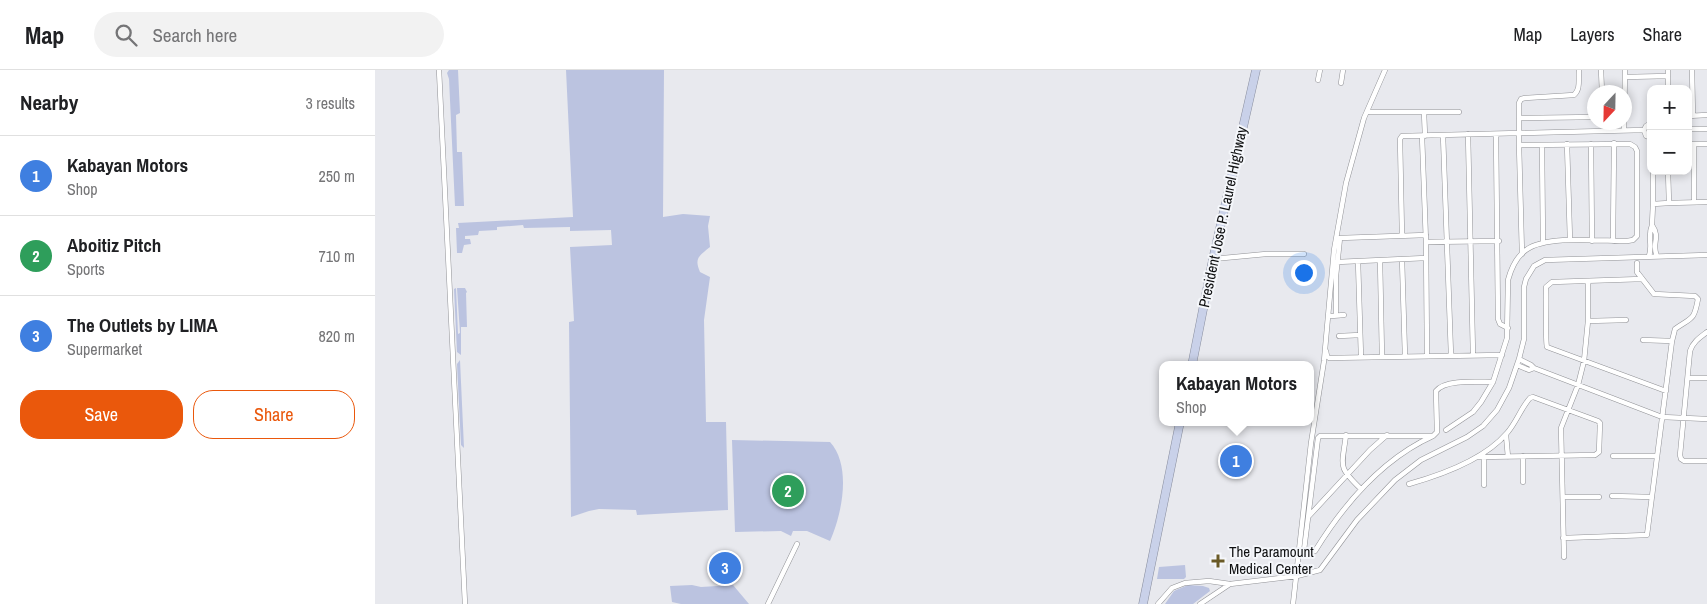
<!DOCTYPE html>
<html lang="en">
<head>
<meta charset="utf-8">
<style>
  :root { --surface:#fff; --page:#f2f2f2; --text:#202124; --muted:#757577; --line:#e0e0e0; --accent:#ea580c }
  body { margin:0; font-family:"Archivo Narrow",sans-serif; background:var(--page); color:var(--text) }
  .controls { position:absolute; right:15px; top:15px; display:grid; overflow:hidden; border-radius:10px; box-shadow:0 2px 8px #0003 }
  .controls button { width:45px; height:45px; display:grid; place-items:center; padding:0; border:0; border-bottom:1px solid var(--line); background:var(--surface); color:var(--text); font:25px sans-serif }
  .compass { position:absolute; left:1212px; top:15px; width:45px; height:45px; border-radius:50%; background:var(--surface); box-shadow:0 2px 8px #0003; rotate:202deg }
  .you { position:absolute; left:928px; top:202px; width:18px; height:18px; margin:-12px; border:4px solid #fff; border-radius:50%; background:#1a73e8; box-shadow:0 0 0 8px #1a73e833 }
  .badge { display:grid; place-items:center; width:32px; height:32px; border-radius:50%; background:var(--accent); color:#fff; font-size:16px; font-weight:700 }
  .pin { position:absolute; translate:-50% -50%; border:2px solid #fff; box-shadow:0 1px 5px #0006 }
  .popup { position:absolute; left:784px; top:291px; width:155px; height:65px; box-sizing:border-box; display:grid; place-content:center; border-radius:10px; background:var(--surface); filter:drop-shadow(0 1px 4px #0005); font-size:16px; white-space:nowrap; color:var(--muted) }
  .popup b { font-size:19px; color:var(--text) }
  .popup::after { content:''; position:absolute; left:50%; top:100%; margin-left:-10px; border:10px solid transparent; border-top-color:var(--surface) }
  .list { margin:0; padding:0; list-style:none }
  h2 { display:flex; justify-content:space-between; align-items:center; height:65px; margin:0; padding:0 20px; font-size:21px }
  h2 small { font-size:16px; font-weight:400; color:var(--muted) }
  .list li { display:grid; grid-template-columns:32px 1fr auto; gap:15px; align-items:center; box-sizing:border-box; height:80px; padding:0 20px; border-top:1px solid var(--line) }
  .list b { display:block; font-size:19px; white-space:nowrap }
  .list p { margin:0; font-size:16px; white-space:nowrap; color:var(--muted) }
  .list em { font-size:16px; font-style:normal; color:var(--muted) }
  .actions { display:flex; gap:10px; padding:15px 20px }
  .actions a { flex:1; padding:11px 0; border:1px solid var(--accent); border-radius:20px; text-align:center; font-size:18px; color:var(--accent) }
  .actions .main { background:var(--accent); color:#fff }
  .icon { flex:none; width:28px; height:28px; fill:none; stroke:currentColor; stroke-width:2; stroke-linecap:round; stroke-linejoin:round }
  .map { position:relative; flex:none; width:1332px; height:534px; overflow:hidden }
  header { display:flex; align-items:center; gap:30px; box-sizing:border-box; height:70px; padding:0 25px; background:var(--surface); border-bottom:1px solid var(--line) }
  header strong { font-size:24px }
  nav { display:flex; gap:28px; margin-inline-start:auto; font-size:18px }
  .search { width:350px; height:45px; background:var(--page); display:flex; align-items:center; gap:12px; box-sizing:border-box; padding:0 18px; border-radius:28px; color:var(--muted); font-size:19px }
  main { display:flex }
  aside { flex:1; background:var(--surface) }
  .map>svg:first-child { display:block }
</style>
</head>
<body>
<header>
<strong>Map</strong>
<div class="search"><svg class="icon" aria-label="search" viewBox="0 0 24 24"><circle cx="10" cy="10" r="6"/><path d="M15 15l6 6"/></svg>Search here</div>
<nav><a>Map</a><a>Layers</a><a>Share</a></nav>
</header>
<main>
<aside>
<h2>Nearby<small>3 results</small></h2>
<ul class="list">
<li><span class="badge" style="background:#3f7fe0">1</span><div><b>Kabayan Motors</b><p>Shop</p></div><em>250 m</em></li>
<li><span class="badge" style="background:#2e9e5b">2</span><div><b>Aboitiz Pitch</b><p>Sports</p></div><em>710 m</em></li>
<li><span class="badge" style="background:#3f7fe0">3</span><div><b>The Outlets by LIMA</b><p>Supermarket</p></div><em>820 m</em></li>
</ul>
<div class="actions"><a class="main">Save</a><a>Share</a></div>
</aside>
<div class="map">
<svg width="1332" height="534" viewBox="0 0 1332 534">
  <rect width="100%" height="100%" fill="#e8e9ee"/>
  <path fill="#bbc3e0" d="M 74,0 L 83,0 L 85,43 L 81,45 L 82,82 L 87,82 L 89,136 L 80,136 L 74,9 L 72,3 Z
    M 191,0 L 289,0 L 288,147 L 308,144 L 335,146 L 333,156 L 335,177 C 324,186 319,188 325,202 L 335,207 L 329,250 L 331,352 L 351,352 L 353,440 L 262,445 L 261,440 L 224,439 L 214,441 L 196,447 L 194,252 L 199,251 L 195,177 L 237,175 L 236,160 L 195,161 L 195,157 L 149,158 L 148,155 L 122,157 L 122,160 L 104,161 L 103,165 L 90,166 L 90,169 L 95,169 L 96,174 L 89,175 L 87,183 L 82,183 L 81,158 L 84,158 L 83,153 L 198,147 Z
    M 81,218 L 83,264 L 85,263 L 82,218 L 90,218 L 92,222 L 91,223 L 92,257 L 86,257 L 86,285 L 82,282 L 79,219 Z
    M 85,290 L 89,378 L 86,375 L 82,294 Z
    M 357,370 L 455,372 C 477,396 467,444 455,471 L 432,461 L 418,461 L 416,466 L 406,461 L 360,462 Z
    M 810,495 L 811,507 L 809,509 L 782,509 L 784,497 Z
    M 317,515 L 326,517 L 358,515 L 374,534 L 306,534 L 297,532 L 295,516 Z
    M 813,515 L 828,516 L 834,518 L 835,521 L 818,534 L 790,534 L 799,521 Z"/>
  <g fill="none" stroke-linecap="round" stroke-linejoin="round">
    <defs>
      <path id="street" d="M 64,0 L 90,534
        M 1226,0 L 1227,22
        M 1293,0 L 1293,19
        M 1317,0 L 1318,46
        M 1251,7 L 1293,6
        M 943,10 L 945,0
        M 966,13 L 968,0
        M 995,42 L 1084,42
        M 1049,42 L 1050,66
        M 1313,46 L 1332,45
        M 1144,48 L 1220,47
        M 1276,53 L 1271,56 L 1269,60 L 1271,66 L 1276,68
        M 1313,59 L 1332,59
        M 1249,60 L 1250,0
        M 1093,64 L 1098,285
        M 1121,64 L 1123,249 L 1125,254 L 1133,258
        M 1068,65 L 1076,285
        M 1047,66 L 1051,172 L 1052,285
        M 1192,74 L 1195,170
        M 1216,74 L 1217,171
        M 1313,74 L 1332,74
        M 1144,75 L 1147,184
        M 1167,75 L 1168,173
        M 1278,101 L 1278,134 L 1294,133
        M 1293,101 L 1294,133 L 1332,132
        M 1319,132 L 1319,74
        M 1277,155 L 1278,134
        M 1027,165 L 1025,69 L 1027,66 L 1144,63 L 1144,33 L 1146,29 L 1150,28 L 1199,25 C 1206,19 1203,9 1204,0
        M 1238,171 L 1239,73
        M 1051,172 L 1124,171
        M 1274,186 C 1278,175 1272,167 1277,155 C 1286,168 1276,174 1282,186
        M 838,189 L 891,184 L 929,184
        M 1027,189 L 1030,286
        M 1005,190 L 1007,286
        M 983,191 L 986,287
        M 962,192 L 1051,188
        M 1267,209 L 1177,212 L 1171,217 C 1172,226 1170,272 1172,277 L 1291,321
        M 961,245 L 961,206 L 965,168 L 1051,165
        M 956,246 L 969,245
        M 1213,251 L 1251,250
        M 1332,262 C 1324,268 1318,272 1315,281 L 1305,385 L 1306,389 L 1309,391 L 1332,391
        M 964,266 L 985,265
        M 1268,270 L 1297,271
        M 951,281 L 952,286 L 954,288 L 1127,285
        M 1144,289 L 1156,295 L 1159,298 L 1287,347 L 1332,349
        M 1142,295 L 1154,300 L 1159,298
        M 1313,308 L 1332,308
        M 1071,360 L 1098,342 L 1106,332 L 1118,312 L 1132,268 L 1133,210 C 1136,199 1141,187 1151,180 C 1172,165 1225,171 1252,171 L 1258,170 L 1262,166 L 1262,81 L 1260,77 L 1255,74 L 1144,75 L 1144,63 L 1269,60
        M 971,365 C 967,397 962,396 986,419
        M 1131,365 L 1133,387
        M 1058,366 C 1007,389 969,434 940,481 L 931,481 L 929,480 L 943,368 L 945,366 L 1058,366 L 1062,362 L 1061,321 C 1070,309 1103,312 1118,312
        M 1148,386 L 1148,412
        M 1238,386 L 1282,386
        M 1034,414 C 1066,405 1110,389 1132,363 C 1141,353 1146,338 1155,328 L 1158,327 L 1223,351 L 1225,353 L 1224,382 L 1220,385 L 1103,387
        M 1109,415 L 1109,387
        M 1237,426 L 1277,427
        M 1188,427 L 1224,427
        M 934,446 L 995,380 L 1012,365
        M 1188,468 L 1272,465 L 1297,271 L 1300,259 C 1317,247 1319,251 1323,229 L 1320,226 L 1279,224 L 1262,202 L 1262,193
        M 1189,487 L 1186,358 L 1203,315 L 1209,291 L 1213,251 L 1213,211
        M 393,534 L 422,474
        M 783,534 L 797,518 L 810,513 L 834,511 L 855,514 L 922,506 L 945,500 L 982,450 L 1020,410 L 1046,390 L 1092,367 L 1108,356 L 1122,340 L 1134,318 L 1144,289 L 1149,269 L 1149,217 L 1151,209 L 1159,196 L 1170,190 L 1332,185
        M 825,534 L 855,514
        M 918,534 L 936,373 L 949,291 L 959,180 L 971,113 L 989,48 L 1010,0"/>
      <path id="highway" d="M 817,295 L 838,189 L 881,0
        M 768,534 L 805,352"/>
    </defs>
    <use href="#street" stroke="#919296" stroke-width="5.5"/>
    <use href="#highway" stroke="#888d9d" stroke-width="9"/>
    <use href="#street" stroke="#fff" stroke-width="4.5"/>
    <use href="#highway" stroke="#c9d1e9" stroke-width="8"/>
  </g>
  <path fill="#6a5a27" stroke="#f5f7fb" stroke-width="2" d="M840.5 483.5h5v5h5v5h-5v5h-5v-5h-5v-5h5z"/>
  <g text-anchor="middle" stroke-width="4" stroke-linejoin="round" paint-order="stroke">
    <g font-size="15" fill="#0e0f10" stroke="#f5f7fb">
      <text transform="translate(848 147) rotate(-78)" y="5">President Jose P. Laurel Highway</text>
    </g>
    <g font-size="15" fill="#0e0f10" stroke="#f5f7fb" text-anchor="start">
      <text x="854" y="487">The Paramount<tspan x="854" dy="17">Medical Center</tspan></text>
    </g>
  </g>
</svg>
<div class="controls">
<button>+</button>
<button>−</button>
</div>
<svg class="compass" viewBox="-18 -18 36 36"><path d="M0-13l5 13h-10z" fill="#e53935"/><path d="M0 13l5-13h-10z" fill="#757577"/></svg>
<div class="you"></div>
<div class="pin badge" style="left:861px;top:391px;background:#3f7fe0">1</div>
<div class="popup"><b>Kabayan Motors</b>Shop</div>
<div class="pin badge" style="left:413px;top:421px;background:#2e9e5b">2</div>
<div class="pin badge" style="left:350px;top:498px;background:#3f7fe0">3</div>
</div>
</main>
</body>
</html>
